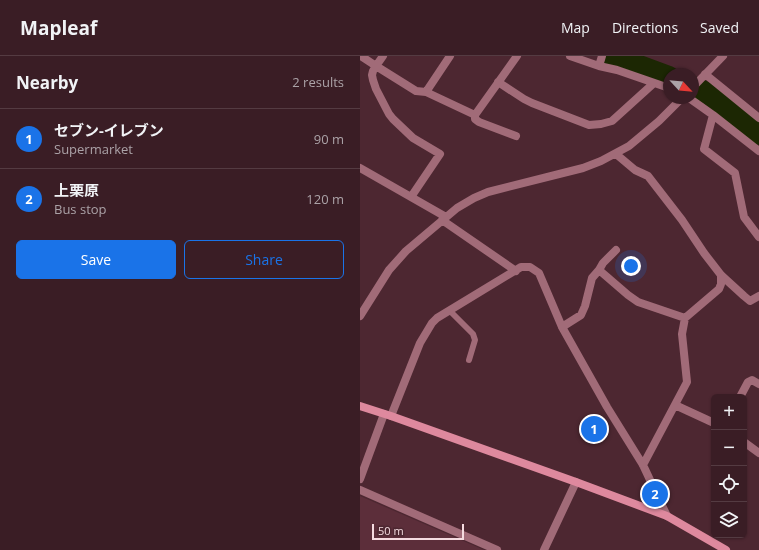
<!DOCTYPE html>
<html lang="en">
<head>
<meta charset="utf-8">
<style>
  :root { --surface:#3a1d25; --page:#41262d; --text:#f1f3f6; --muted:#aba2a7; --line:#543b42; --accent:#1a73e8 }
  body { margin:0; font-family:"Open Sans","Noto Sans JP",sans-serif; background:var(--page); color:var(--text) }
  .controls { position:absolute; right:12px; bottom:12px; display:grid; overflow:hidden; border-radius:6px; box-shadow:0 1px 3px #0004 }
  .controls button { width:36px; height:36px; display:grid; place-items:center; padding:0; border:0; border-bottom:1px solid var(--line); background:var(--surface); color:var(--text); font:20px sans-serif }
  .compass { position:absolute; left:303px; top:12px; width:36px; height:36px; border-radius:50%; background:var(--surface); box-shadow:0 1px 3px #0004; rotate:116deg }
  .scale { position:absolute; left:12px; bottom:10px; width:92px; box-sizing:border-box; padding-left:4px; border:2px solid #f5dbe0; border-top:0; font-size:11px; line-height:14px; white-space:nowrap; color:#f5dbe0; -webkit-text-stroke:3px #4d2731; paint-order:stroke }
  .you { position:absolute; left:271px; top:210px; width:14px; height:14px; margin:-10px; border:3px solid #fff; border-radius:50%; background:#1a73e8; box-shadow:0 0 0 6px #1a73e833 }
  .badge { display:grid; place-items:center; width:26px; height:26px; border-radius:50%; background:var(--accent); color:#fff; font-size:13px; font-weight:700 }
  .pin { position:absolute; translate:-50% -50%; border:2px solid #fff; box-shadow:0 1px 4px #0006 }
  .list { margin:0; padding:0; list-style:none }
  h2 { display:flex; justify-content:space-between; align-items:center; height:52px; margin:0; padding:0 16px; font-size:17px }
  h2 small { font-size:13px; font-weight:400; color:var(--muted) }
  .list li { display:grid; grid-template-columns:26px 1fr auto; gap:12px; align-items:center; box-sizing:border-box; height:60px; padding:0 16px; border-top:1px solid var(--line) }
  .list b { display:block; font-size:15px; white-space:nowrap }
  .list p { margin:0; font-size:13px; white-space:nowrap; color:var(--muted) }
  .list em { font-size:13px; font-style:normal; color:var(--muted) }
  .actions { display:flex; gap:8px; padding:12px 16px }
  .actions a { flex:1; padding:9px 0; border:1px solid var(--accent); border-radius:6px; text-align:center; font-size:14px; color:var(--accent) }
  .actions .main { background:var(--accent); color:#fff }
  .icon { flex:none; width:22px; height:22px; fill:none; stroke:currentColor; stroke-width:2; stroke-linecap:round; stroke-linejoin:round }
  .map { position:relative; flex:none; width:399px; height:494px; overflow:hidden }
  header { display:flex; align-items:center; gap:24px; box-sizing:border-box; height:56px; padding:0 20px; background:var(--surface); border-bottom:1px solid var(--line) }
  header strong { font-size:19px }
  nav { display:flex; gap:22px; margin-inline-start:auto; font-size:14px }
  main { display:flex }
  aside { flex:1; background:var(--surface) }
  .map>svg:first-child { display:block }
</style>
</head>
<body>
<header>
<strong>Mapleaf</strong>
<nav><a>Map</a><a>Directions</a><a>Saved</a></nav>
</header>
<main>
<aside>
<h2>Nearby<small>2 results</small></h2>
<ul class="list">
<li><span class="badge">1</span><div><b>セブン-イレブン</b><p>Supermarket</p></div><em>90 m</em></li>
<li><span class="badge">2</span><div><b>上栗原</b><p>Bus stop</p></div><em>120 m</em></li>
</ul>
<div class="actions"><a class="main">Save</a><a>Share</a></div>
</aside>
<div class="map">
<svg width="399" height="494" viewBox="0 0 399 494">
  <rect width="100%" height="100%" fill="#4d2731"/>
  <path fill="#5c2e3a" d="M 0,440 L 124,494 L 0,494 Z"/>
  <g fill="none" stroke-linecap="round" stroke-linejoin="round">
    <path stroke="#1c2703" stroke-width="22" d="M 252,0 L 309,21
      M 333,31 L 349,38 L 399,78"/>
    <path stroke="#a16b78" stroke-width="6" d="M 90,255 L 113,278 L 115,284 L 109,304"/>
    <path stroke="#a16b78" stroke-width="8" d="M 1,0 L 16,10 L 13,15 L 12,19 L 13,24 L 16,33 L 29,58 L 33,63 L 53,82 L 80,98 L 51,141
      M 23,0 L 16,10 L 56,35 L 66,36 L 115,59 L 115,63 L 119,66 L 156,80
      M 210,0 L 239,10 L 257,14 L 309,32
      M 239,10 L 242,0
      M 345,18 L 399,62
      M 138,26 L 164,43 L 172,47 L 229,69 L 241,68 L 252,65 L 294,27
      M 333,31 L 363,0
      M 66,36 L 90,0
      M 329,42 L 353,59 L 399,95
      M 115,59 L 157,0
      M 353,59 L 344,93 L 375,117 L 384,161 L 399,181
      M 256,98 L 275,114 L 288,120 L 322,164 L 344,197 L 361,219 L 384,240 L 390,245 L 399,240
      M 0,112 L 86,161
      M 82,164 L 156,215
      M 239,214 L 268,239 L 278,246 L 325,262 L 359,233 L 361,228 L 361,219
      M 0,260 L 29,214 L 46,195 L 97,152 L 114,142 L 128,136 L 223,112 L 241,105 L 269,90 L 299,65 L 322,42
      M 202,271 L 221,259 L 225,250 L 232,222 L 239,214 L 243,207 L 256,194
      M 380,341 L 388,326 L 392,324 L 399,328
      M 315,349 L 354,367
      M 31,360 L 60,287 L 72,267 L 77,262 L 161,211 L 170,211 L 179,217 L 202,271 L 247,351 L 283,409 L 307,460
      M 384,386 L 399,397
      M 283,409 L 327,326 L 322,278 L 325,262
      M 0,423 L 24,358
      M 0,434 L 137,494
      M 184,494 L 216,426"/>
    <path stroke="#de899e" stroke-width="8" d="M 0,350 L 31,360 L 216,426 L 307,460 L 366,494"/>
  </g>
</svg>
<div class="controls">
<button>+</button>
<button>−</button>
<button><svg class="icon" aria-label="locate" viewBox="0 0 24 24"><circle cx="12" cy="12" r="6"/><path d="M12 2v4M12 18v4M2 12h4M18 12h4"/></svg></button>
<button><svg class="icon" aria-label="layers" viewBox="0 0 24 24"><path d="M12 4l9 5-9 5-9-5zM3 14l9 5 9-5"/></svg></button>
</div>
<svg class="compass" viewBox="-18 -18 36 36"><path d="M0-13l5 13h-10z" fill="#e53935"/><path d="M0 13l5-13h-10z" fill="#aba2a7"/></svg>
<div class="scale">50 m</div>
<div class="you"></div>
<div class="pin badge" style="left:234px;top:373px">1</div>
<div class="pin badge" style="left:295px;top:438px">2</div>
</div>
</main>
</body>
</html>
